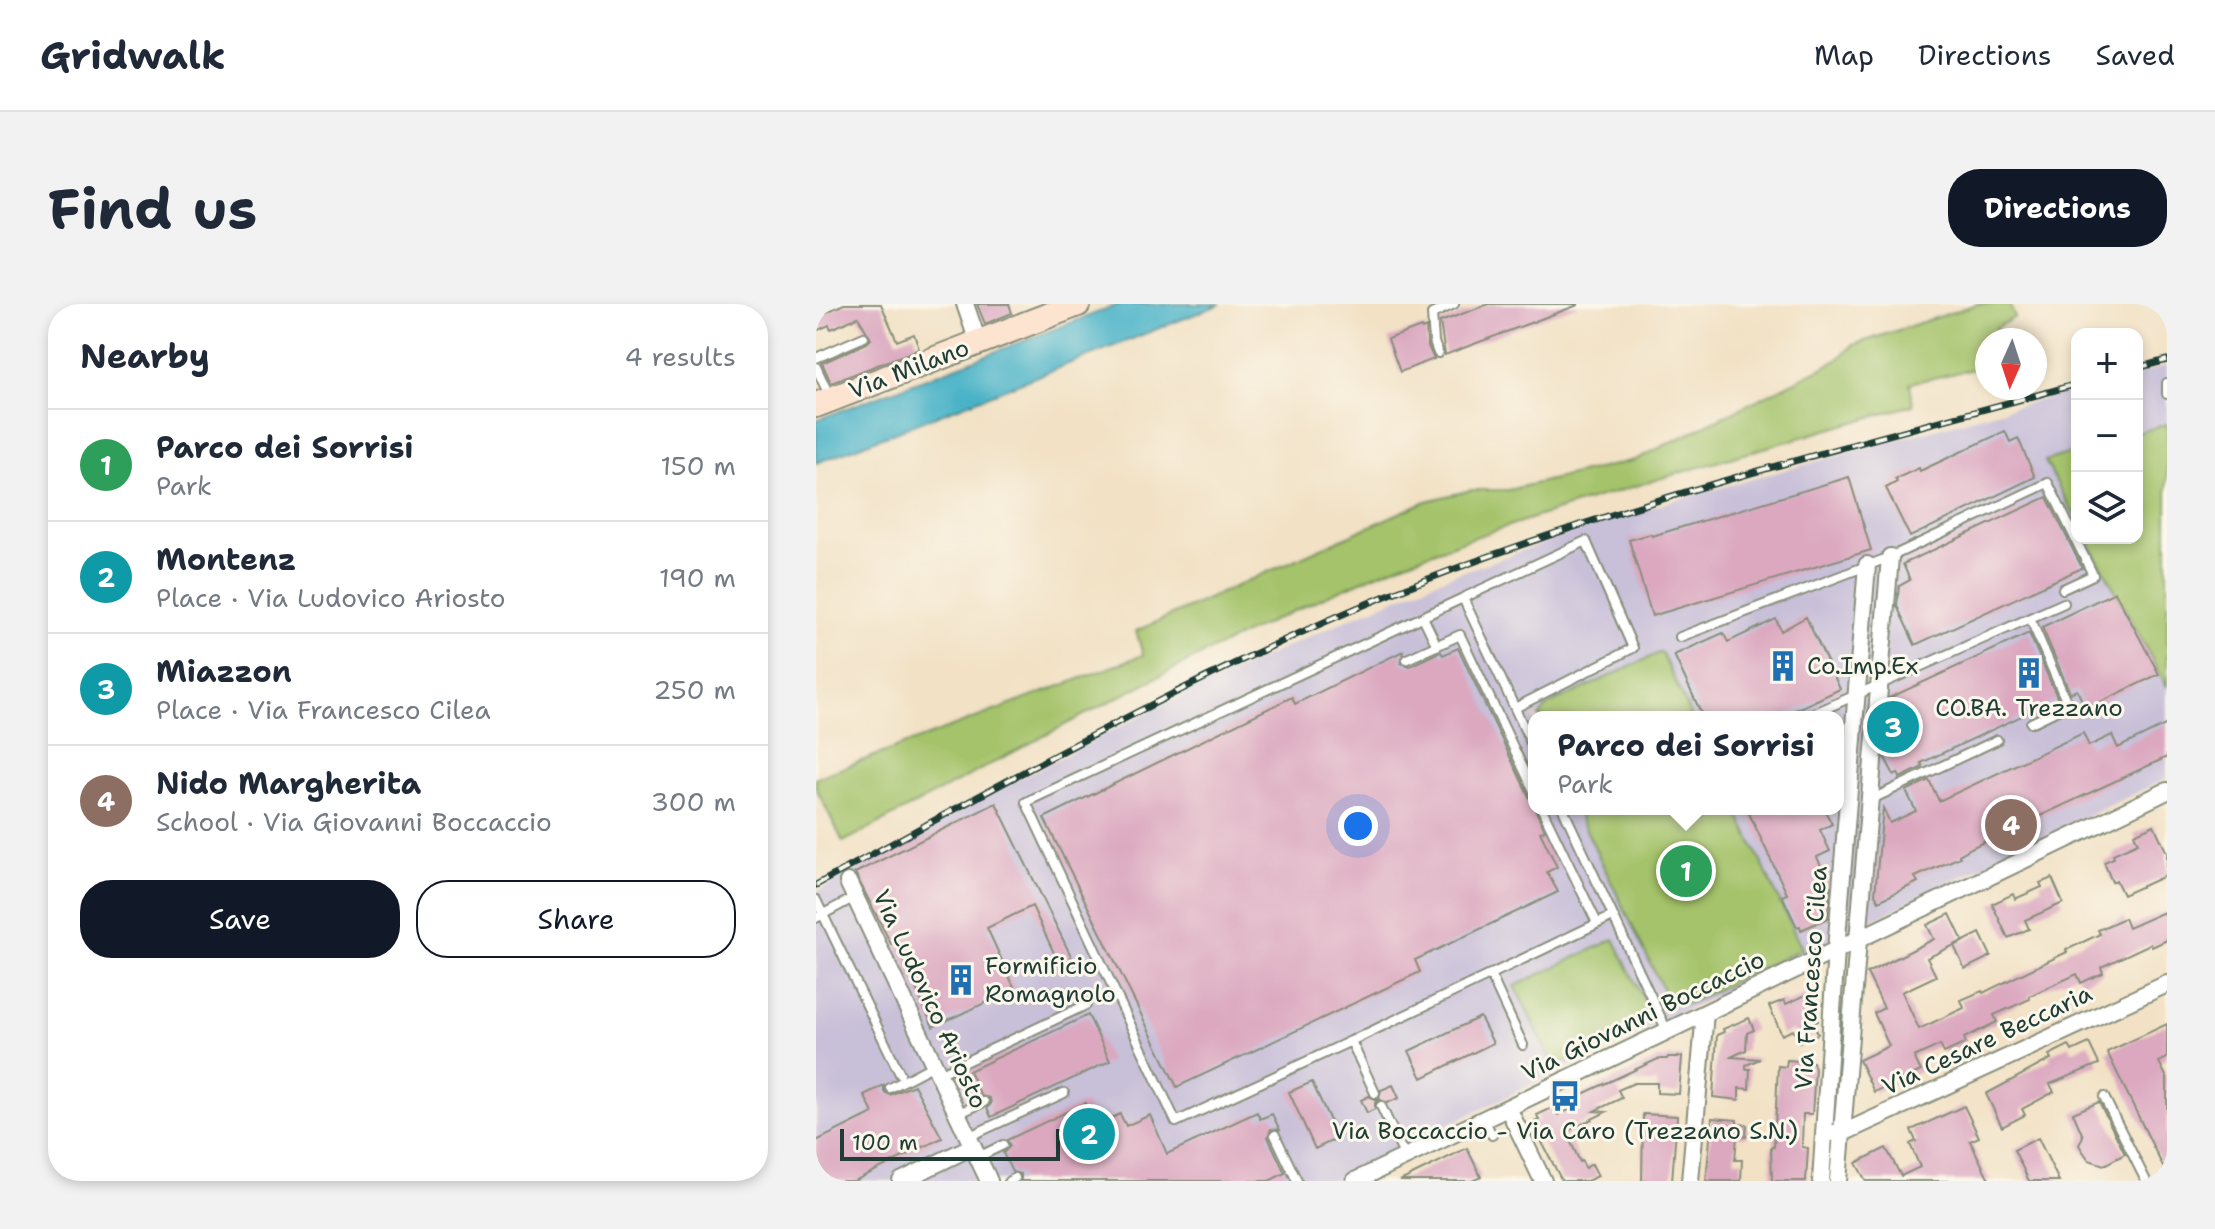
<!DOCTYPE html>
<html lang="en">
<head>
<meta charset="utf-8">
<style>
  :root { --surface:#fff; --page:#f2f2f3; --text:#1f2937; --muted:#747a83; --line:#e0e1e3; --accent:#111827 }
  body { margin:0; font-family:"Shantell Sans",sans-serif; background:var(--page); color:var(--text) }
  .controls { position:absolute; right:24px; top:24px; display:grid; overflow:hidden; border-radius:16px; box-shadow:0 4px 12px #0003 }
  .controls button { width:72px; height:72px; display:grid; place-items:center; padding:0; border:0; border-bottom:2px solid var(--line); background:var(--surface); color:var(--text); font:40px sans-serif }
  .compass { position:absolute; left:1159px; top:24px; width:72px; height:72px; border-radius:50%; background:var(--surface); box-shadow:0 4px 12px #0003; rotate:183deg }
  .scale { position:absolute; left:24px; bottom:20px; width:220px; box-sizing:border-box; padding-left:8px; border:4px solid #1f3d34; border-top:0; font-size:22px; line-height:28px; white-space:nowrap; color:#1f3d34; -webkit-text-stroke:6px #fbf7ec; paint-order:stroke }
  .you { position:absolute; left:542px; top:522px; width:28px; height:28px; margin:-20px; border:6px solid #fff; border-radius:50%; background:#1a73e8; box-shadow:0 0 0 12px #1a73e833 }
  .badge { display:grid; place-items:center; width:52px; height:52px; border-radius:50%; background:var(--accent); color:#fff; font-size:26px; font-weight:700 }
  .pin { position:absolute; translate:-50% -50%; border:4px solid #fff; box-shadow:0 2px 8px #0006 }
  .popup { position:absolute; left:712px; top:407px; width:316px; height:104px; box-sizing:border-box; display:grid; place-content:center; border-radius:16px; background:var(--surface); filter:drop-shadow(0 2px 6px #0005); font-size:26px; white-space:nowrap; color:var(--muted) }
  .popup b { font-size:30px; color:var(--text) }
  .popup::after { content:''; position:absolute; left:50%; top:100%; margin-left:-16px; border:16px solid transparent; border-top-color:var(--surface) }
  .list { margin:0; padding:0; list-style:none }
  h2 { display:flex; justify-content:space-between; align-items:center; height:104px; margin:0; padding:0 32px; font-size:34px }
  h2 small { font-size:26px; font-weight:400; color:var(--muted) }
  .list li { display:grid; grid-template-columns:52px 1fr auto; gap:24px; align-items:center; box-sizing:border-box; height:112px; padding:0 32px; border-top:2px solid var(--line) }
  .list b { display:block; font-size:30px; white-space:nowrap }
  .list p { margin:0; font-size:26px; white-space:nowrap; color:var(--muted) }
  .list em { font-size:26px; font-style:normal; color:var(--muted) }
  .actions { display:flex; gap:16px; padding:24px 32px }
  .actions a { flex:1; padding:18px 0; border:2px solid var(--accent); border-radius:32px; text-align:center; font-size:28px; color:var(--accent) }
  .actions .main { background:var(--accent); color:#fff }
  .icon { flex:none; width:44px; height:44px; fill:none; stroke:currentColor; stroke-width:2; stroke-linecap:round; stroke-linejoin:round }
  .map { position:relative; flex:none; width:1351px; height:877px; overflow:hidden; border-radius:32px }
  header { display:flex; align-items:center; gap:48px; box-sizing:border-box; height:112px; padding:0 40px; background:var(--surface); border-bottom:2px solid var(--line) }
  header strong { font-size:38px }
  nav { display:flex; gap:44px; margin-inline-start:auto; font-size:28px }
  .intro { display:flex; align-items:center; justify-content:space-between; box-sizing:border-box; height:192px; padding:0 48px }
  h1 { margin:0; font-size:56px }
  .button { padding:20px 36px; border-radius:32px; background:var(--accent); color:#fff; font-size:28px; font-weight:700 }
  main { display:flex; gap:48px; padding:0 48px }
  aside { flex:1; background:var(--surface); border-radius:32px; box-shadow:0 4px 12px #0003 }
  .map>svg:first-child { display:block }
</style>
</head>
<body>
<header>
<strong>Gridwalk</strong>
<nav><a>Map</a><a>Directions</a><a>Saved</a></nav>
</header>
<div class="intro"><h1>Find us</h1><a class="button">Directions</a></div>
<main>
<aside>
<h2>Nearby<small>4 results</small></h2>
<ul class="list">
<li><span class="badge" style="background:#2e9e5b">1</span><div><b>Parco dei Sorrisi</b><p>Park</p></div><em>150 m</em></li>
<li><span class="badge" style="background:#0f9aa8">2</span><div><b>Montenz</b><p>Place · Via Ludovico Ariosto</p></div><em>190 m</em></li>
<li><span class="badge" style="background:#0f9aa8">3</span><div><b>Miazzon</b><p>Place · Via Francesco Cilea</p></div><em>250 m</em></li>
<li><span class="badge" style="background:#8d6e63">4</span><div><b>Nido Margherita</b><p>School · Via Giovanni Boccaccio</p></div><em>300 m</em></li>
</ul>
<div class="actions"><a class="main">Save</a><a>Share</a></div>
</aside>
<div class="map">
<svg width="1351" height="877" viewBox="0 0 1351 877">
  <rect width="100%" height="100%" fill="#fbf7ec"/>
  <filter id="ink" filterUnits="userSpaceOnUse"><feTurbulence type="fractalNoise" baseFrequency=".0125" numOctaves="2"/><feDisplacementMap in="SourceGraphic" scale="16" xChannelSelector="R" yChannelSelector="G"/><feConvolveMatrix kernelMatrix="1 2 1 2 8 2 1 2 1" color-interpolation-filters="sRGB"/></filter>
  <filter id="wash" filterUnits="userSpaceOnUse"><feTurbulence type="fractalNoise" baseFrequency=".006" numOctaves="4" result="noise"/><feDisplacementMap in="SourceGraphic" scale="32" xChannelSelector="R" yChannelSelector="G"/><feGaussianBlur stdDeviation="1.8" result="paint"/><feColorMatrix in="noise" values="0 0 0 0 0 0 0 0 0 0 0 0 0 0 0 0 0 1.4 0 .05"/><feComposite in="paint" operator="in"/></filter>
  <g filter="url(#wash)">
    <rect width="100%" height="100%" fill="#f2e1c4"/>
    <path fill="#c8bfd8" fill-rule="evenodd" d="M 1351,61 L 1351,474 L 516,877 L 0,877 L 0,588 L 203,475 L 353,397 L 523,319 L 626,275 L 785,219 L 863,195 L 1261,86 L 1261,234 L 1321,234 L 1321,70 ZM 718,413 L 1022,413 L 1022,505 L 718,505 Z"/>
    <path fill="#a5c36b" stroke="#628050" stroke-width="2" d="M 1161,0 L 1193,0 L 1199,13 L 1180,24 L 1187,36 L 1171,36 L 1171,62 L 1094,79 L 1097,101 C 985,133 873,165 761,200 C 688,223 615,246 545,277 C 367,353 199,449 27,538 L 0,484 L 0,474 L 327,351 L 320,327 L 610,197 L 655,186 L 692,186 L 819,156 L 1020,57 L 1037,41 Z
      M 1351,120 L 1351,383 L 1271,234 L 1321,234 L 1321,129 Z
      M 1261,147 L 1261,216 L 1229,157 Z
      M 845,348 L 876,413 L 723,413 L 732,401 Z
      M 760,505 L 920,505 L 986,645 L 871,700 L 853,698 Z
      M 798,635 L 833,707 L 822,723 L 738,763 L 699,682 Z"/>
    <path fill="#49b2c7" stroke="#34787e" stroke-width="2" d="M 304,0 L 405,0 L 0,159 L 0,116 Z"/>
    <g id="blocks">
      <path fill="#dba8c0" d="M 28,0 L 65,0 L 81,37 L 98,30 L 103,45 L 15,79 L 6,59 L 51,39 L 55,35 L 42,13 L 15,25 L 13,21 L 0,27 L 0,13 Z
        M 161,0 L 193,0 L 196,9 L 169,20 Z
        M 673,0 L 762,0 L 762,1 L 629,51 L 624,18 Z
        M 605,23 L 606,25 L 610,23 L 611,40 L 618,55 L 584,68 L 572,35 Z
        M 1189,127 L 1194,138 L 1202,134 L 1219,173 L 1094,233 L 1070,184 L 1081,178 L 1079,175 L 1103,164 L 1104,167 Z
        M 1033,173 L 1055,246 L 836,312 L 813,236 L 835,230 L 836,232 Z
        M 1231,193 L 1266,264 L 1099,341 L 1081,302 L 1083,282 L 1094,276 L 1087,260 Z
        M 1299,288 L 1343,370 L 1270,405 L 1261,386 L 1254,389 L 1226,323 Z
        M 990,313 L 1024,385 L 965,413 L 887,413 L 858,351 L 907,329 L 912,338 L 960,315 L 965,327 Z
        M 1213,329 L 1242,395 L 1105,459 L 1107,463 L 1084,474 L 1082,469 L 1078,471 L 1068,452 L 1072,407 L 1076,406 L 1073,394 Z
        M 642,344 L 729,526 L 724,528 L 741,563 L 731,568 L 742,588 L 599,656 L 604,668 L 361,783 L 228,514 L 476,393 L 479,400 L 587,347 L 585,359 L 594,362 L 621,349 L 625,348 L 627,351 Z
        M 1351,420 L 1351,453 L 1157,543 L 1143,551 L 1144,553 L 1099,573 L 1102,578 L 1063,597 L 1059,590 L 1067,504 L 1074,519 L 1100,507 L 1090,487 L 1113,476 L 1123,497 L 1267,429 L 1273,442 L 1296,431 L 1302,444 Z
        M 180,499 L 258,658 L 245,664 L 216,602 L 171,624 L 199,685 L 117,723 L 80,638 L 75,640 L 39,569 Z
        M 931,505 L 1008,505 L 1016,520 L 1004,526 L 1014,547 L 1001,553 L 1014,582 L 1012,614 L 985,626 L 984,622 L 981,623 L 966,592 L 971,590 Z
        M 1338,521 L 1351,549 L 1351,571 L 1307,591 L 1300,576 L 1296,578 L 1288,558 L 1298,554 L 1297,550 L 1322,539 L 1318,530 Z
        M 1236,574 L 1247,599 L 1209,616 L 1213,625 L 1192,634 L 1176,600 L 1197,590 L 1199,595 L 1226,583 L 1224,579 Z
        M 1348,608 L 1351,615 L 1351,636 L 1336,643 L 1334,640 L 1285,663 L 1287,669 L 1265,679 L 1261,670 L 1213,692 L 1214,695 L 1178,711 L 1181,718 L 1148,734 L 1150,739 L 1128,749 L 1124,741 L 1098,753 L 1105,767 L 1058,788 L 1043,756 L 1073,742 L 1058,709 L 1068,704 L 1051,669 L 1118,635 L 1111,621 L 1134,610 L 1147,637 L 1111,654 L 1120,672 L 1086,688 L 1103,725 L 1148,704 L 1145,696 L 1166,687 L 1167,689 L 1251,648 L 1250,646 L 1284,630 L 1282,626 L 1308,614 L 1312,624 Z
        M 1164,629 L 1175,652 L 1149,665 L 1138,642 Z
        M 990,691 L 1002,717 L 997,719 L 1002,730 L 983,738 L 977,726 L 966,731 L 953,702 L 968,696 L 970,700 Z
        M 272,711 L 294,757 L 175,813 L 171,804 L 175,800 L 174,794 L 165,792 L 153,767 Z
        M 664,713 L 677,739 L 606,774 L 593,747 Z
        M 933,714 L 938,726 L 931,729 L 930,746 L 915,753 L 944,755 L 930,761 L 930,765 L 934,765 L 933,785 L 923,784 L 923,796 L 897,793 L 901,731 L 908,728 L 907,725 Z
        M 1351,720 L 1351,754 L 1343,758 L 1351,774 L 1351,871 L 1291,748 Z
        M 1273,739 L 1283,760 L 1234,780 L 1238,788 L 1206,805 L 1209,811 L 1186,823 L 1170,790 L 1235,755 L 1233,751 L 1253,741 L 1256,747 Z
        M 852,753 L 866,753 L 863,790 L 841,789 L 841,779 L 818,779 L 802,786 L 806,794 L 778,807 L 790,808 L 750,828 L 764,858 L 766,857 L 769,864 L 776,860 L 782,872 L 771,877 L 746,877 L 716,819 L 723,816 L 721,811 L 738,803 L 742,811 L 764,801 L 760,793 L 842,755 L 851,755 Z
        M 971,756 L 997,758 L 999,765 L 996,810 L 987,810 L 986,843 L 992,844 L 990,877 L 956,877 L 955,843 L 958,843 L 962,762 L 970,763 Z
        M 496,778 L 522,834 L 499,845 L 473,788 Z
        M 68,781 L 68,788 L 74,791 L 98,781 L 126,834 L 38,877 L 0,877 L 0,837 L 57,809 L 48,791 Z
        M 577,781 L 583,794 L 571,799 L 563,795 L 559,799 L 559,805 L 551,809 L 545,796 L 553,792 L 558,796 L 563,795 L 565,786 Z
        M 1283,798 L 1309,850 L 1288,861 L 1273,856 L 1266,846 L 1263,841 L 1267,832 L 1257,809 Z
        M 269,799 L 279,822 L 304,810 L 310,822 L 334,811 L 351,850 L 441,808 L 444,815 L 456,810 L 464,826 L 455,825 L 452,833 L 469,869 L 453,877 L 205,877 L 205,870 L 196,868 L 187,849 L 194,842 L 191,836 Z
        M 1148,802 L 1163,833 L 1154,837 L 1174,877 L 1050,877 L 1040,859 L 1070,844 L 1085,872 L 1104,863 L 1094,840 L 1100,837 L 1095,826 Z
        M 827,810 L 861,812 L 856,877 L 826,877 Z
        M 896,814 L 921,816 L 921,820 L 931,821 L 930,833 L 921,832 L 919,856 L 926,856 L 925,877 L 890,877 Z
        M 1222,834 L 1243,877 L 1213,877 L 1198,846 Z
        M 651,844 L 665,873 L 656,877 L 584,877 Z"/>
    </g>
  </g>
  <g filter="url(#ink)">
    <use href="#blocks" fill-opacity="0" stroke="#888f7c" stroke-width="2"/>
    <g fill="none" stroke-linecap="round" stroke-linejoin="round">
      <defs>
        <path id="lane" d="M 622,49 L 618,38 L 616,10 L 638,0
          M 0,54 L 48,33
          M 0,63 L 13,91
          M 1351,79 L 1351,90
          M 607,313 L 621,342
          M 1214,314 L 1252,401 L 1215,419
          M 864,333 L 1074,253 L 1232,179 L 1277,271 L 1247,285
          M 591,355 L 644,331 L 718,487
          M 699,404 L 817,344 L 770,237 L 647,294 L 718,445
          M 990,413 L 1248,299
          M 1054,496 L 1181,436
          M 726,505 L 781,619
          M 747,505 L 851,727
          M 0,596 L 84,770
          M 0,614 L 39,593
          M 674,670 L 707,741
          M 535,737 L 797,612
          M 123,770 L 270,701
          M 74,784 L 118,761
          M 559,789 L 535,737 L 360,818 L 210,498 L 647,294
          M 1288,793 L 1330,877
          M 565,802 L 589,853
          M 141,810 L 168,798
          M 668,815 L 676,831
          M 459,831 L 481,877
          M 152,833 L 248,789
          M 162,853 L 187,841
          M 193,877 L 199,874"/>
        <path id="street" d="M 149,0 L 162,38
          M 32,578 L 173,877
          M 692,804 L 727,877
          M 1018,829 L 1027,829 L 1351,680
          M 85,877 L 157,842
          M 539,877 L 1351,487
          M 874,877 L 889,709
          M 1005,877 L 1020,646 L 1051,261
          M 1022,877 L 1074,253"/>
        <path id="secondary" d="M 0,101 L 262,0"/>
      </defs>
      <use href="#lane" stroke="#888f7c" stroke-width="12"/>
      <use href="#street" stroke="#888f7c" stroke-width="20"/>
      <use href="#secondary" stroke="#888f7c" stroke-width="28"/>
      <use href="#lane" stroke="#fff" stroke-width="8"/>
      <use href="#street" stroke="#fff" stroke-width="16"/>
      <use href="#secondary" stroke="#fde4d1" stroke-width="24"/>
      <defs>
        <path id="rail" d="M 1321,64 L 1351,56
          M 0,581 C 186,480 371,374 567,293 C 791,201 1028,144 1261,80"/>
      </defs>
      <use href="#rail" stroke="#1f3d34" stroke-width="7"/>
      <use href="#rail" stroke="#fbf7ec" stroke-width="4" stroke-dasharray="12" stroke-linecap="butt"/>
    </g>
  </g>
  <defs>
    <symbol id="building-bare" viewBox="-9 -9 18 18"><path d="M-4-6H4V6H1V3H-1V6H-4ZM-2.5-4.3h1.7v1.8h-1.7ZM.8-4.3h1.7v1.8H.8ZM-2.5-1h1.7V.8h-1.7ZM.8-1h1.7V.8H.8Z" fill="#1f6fb2" stroke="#fbf7ec" stroke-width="2.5" paint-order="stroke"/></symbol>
    <symbol id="bus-bare" viewBox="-9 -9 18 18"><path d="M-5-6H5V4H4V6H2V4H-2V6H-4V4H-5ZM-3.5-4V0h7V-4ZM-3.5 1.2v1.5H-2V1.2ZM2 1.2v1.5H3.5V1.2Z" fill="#1f6fb2" stroke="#fbf7ec" stroke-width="2.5" paint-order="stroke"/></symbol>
  </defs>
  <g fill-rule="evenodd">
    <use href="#building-bare" x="945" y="340" width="44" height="44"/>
    <use href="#building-bare" x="1191" y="347" width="44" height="44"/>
    <use href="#building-bare" x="123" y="654" width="44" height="44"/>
    <use href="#bus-bare" x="727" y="770" width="44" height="44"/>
  </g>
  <g text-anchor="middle" stroke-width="6" stroke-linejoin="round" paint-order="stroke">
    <g font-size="24" fill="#1f3d34" stroke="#fbf7ec">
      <text transform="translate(93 65) rotate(-21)" y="8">Via Milano</text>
      <text transform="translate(995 674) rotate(-86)" y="8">Via Francesco Cilea</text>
      <text transform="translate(114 695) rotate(65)" y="8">Via Ludovico Ariosto</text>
      <text transform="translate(827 712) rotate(-26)" y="8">Via Giovanni Boccaccio</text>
      <text transform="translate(1171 736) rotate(-25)" y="8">Via Cesare Beccaria</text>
    </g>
    <g font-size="24" fill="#1f3d34" stroke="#fbf7ec" text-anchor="start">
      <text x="991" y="370">Co.Imp.Ex</text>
      <text x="1213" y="412" text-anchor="middle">CO.BA. Trezzano</text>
      <text x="169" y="670">Formificio<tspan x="169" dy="28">Romagnolo</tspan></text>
      <text x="749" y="835" text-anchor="middle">Via Boccaccio - Via Caro (Trezzano S.N.)</text>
    </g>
  </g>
</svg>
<div class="controls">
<button>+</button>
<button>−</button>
<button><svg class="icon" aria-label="layers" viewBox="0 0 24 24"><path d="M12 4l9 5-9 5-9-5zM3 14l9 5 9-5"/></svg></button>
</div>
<svg class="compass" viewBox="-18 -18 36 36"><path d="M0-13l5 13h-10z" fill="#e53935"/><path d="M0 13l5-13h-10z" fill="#747a83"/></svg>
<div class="scale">100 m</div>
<div class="you"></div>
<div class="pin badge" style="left:870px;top:567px;background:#2e9e5b">1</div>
<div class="popup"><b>Parco dei Sorrisi</b>Park</div>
<div class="pin badge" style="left:273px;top:830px;background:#0f9aa8">2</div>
<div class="pin badge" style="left:1077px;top:423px;background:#0f9aa8">3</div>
<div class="pin badge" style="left:1195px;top:521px;background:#8d6e63">4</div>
</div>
</main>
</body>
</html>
